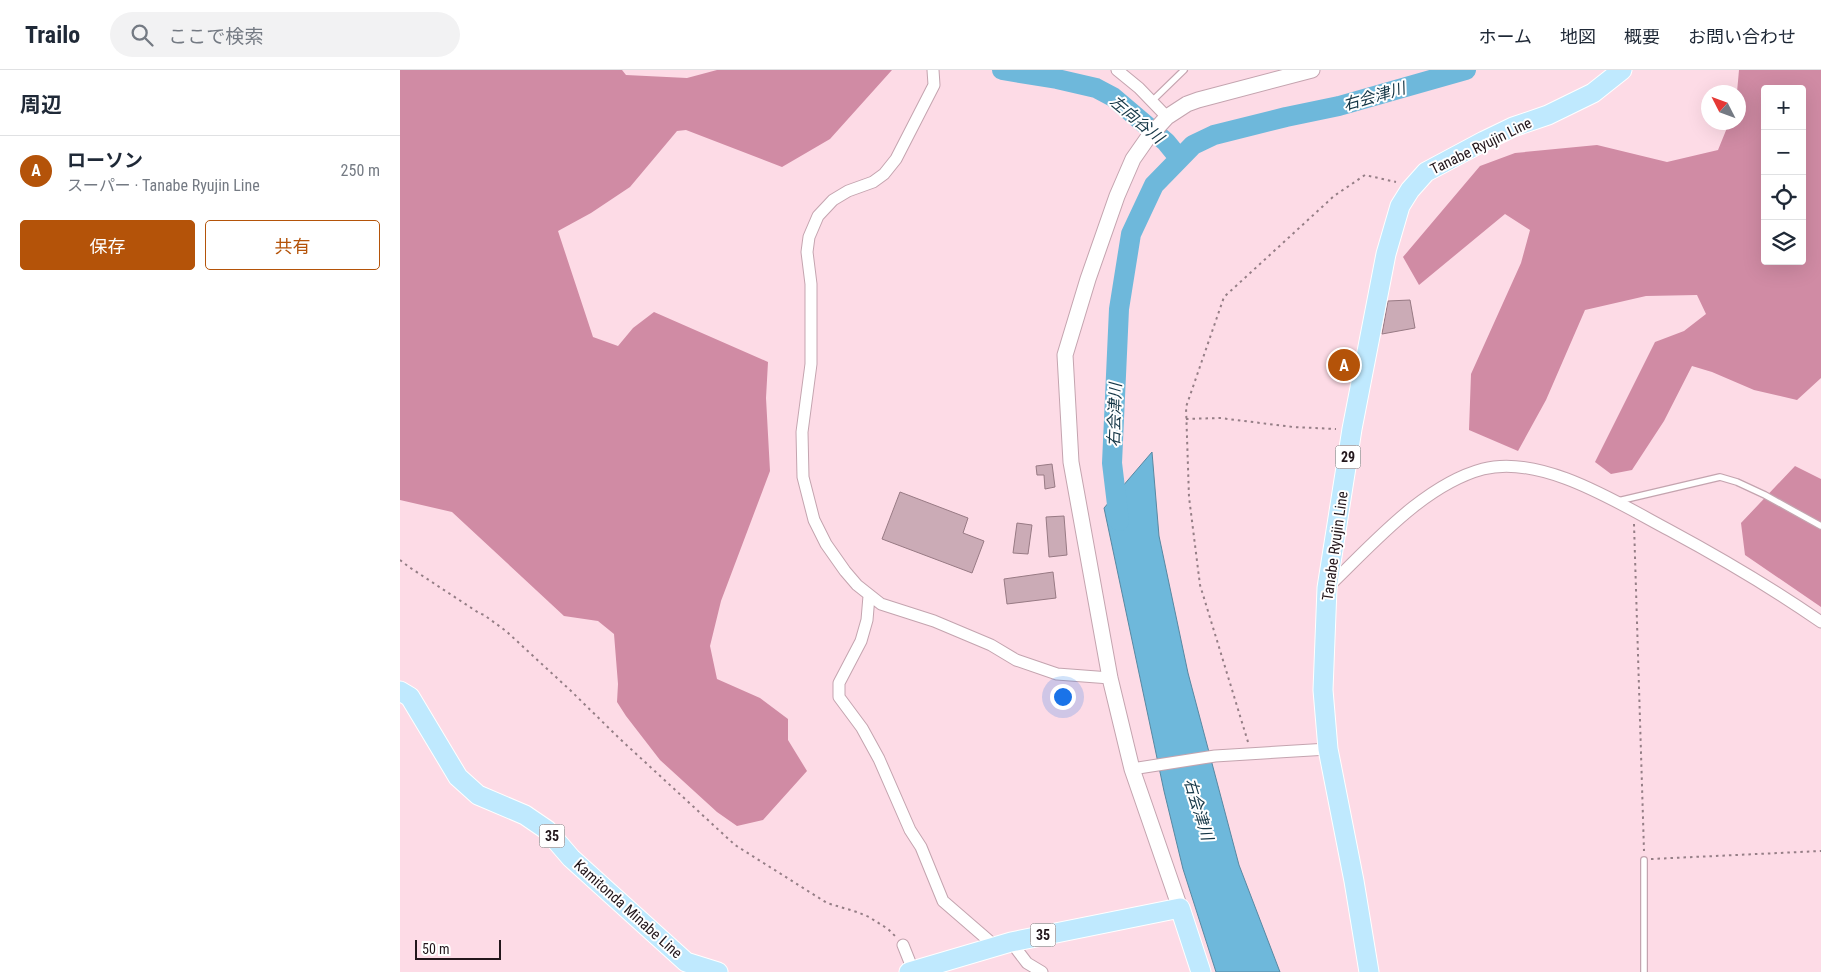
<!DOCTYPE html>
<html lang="ja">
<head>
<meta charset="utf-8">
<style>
  :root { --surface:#fff; --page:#f2f2f3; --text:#1f2937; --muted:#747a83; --line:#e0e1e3; --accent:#b45309 }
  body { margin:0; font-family:"Roboto Condensed","Noto Sans JP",sans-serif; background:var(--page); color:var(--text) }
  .controls { position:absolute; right:15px; top:15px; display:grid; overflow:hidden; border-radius:5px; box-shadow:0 5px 20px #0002 }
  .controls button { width:45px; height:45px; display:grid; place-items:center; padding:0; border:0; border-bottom:1px solid var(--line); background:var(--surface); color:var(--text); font:25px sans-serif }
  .compass { position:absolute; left:1301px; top:15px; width:45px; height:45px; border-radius:50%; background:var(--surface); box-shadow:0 5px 20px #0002; rotate:312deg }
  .scale { position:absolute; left:15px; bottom:12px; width:86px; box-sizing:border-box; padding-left:5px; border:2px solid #23171c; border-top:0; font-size:14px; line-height:18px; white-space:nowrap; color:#23171c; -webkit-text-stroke:4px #fff; paint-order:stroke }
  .you { position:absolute; left:662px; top:626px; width:18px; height:18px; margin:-12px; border:4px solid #fff; border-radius:50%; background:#1a73e8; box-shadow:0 0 0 8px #1a73e833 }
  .badge { display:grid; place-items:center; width:32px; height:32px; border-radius:50%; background:var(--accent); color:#fff; font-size:16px; font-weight:700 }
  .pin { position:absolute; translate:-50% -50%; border:2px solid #fff; box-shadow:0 1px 5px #0006 }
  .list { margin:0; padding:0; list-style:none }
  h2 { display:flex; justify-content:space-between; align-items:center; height:65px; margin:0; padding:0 20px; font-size:21px }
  h2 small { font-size:16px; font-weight:400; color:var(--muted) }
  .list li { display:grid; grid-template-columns:32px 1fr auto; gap:15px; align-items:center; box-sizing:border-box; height:70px; padding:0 20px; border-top:1px solid var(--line) }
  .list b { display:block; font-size:19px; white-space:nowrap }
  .list p { margin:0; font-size:16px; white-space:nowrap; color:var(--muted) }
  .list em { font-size:16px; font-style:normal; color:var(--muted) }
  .actions { display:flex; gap:10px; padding:15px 20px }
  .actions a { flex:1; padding:11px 0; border:1px solid var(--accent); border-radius:5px; text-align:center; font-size:18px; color:var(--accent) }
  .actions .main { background:var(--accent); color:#fff }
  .icon { flex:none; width:28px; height:28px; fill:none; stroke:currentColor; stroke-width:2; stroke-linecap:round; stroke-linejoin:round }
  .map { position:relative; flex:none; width:1421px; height:902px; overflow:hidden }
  header { display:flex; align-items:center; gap:30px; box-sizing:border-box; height:70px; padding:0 25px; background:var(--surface); border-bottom:1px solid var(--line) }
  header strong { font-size:24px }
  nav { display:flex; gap:28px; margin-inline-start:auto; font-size:18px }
  .search { width:350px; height:45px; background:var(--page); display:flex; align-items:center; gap:12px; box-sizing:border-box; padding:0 18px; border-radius:28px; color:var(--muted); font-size:19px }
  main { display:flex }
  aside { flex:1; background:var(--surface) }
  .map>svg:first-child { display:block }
</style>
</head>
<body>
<header>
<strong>Trailo</strong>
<div class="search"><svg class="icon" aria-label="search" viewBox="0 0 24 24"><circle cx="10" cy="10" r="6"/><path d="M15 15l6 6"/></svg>ここで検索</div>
<nav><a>ホーム</a><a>地図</a><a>概要</a><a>お問い合わせ</a></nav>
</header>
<main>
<aside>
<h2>周辺<small></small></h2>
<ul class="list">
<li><span class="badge">A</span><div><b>ローソン</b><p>スーパー · Tanabe Ryujin Line</p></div><em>250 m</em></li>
</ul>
<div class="actions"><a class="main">保存</a><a>共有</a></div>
</aside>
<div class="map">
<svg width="1421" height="902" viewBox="0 0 1421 902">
  <rect width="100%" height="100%" fill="#fddbe6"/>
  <path fill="#d08ba4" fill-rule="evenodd" d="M 0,0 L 222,0 L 226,5 L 287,8 L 317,0 L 492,0 L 430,69 L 382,97 L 286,60 L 277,61 L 230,117 L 191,143 L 158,161 L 193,267 L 218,276 L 233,258 L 254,242 L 368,292 L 366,328 L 370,401 L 321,531 L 310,576 L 317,609 L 360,628 L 388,649 L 388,670 L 407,701 L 363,750 L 337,756 L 317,742 L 260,690 L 226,646 L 217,632 L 218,614 L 214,564 L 198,551 L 164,546 L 52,442 L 0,430 Z
    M 1339,0 L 1421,0 L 1421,308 L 1397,330 L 1354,320 L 1312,302 L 1292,296 L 1264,351 L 1232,400 L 1211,404 L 1195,392 L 1255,272 L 1284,261 L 1306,244 L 1297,225 L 1246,226 L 1185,240 L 1146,330 L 1118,381 L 1069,360 L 1071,304 L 1121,193 L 1130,160 L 1105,144 L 1019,215 L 1003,187 L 1080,96 L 1115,83 L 1197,75 L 1267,92 L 1318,80 L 1329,53 L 1338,52 L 1338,22 L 1337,22 ZM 1365,19 L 1402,19 L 1402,191 L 1365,191 Z
    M 1395,396 L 1421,409 L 1421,537 L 1345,485 L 1341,453 Z"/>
  <path fill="#6eb8db" stroke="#5888a2" d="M 752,382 L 759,466 L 788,603 L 839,795 L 880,902 L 816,902 L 783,799 L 764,721 L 704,438 Z"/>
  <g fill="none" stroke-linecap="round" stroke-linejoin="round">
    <path stroke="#6eb8db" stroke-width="20" d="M 602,0 L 657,9 L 696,18 L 713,27 L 766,72 L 779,88
      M 719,451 L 712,393 L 719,239 L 731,164 L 754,115 L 793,75 L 814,65 L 886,47 L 939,36 L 1066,0"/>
  </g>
  <path fill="#cbabb6" stroke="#987a84" d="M 1010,230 L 1015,258 L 982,264 L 988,231 Z
    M 652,394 L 655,417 L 645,419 L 644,405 L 637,405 L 636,396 Z
    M 500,422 L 568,448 L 563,463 L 584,471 L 572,503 L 482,469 Z
    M 664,446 L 667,485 L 649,487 L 646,447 Z
    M 617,453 L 632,455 L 628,484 L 613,483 Z
    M 653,502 L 656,528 L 607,534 L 604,509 Z"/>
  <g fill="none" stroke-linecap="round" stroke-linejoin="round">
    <defs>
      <path id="service" d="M 752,31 L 784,0
        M 1218,431 L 1320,407 L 1337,412 L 1365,425 L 1421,456
        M 1244,902 L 1244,790"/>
      <path id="minor" d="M 533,0 L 534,15 L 496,89 L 484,104 L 473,112 L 448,121 L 433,130 L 418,146 L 409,167 L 407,182 L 411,214 L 411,294 L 402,362 L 403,407 L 414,450 L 426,474 L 445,501 L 457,515 L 481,534 L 534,551 L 591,575 L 616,590 L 657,604 L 710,608
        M 717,0 L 739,18 L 767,47
        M 928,517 C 971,476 1023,415 1083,399 C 1142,384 1218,433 1269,460 C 1321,488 1372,518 1421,552
        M 469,526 L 467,550 L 461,571 L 439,613 L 439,627 L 462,658 L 479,689 L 510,760 L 521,777 L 543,831 L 595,876
        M 732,699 L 815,686 L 928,679
        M 611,872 L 627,893 L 642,902
        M 503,875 L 513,900"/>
      <path id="tertiary" d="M 780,838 L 732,699 L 710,608 L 671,392 L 665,285 L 688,209 L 717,126 L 733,89 L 747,69 L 767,47 L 787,34 L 798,30 L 912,0"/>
      <path id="primary" d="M 0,621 L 10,627 L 58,707 L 78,725 L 125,745 L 147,760 L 171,788 L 286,892 L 318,902
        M 509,902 L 611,872 L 780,838 L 801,902
        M 969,902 L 954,811 L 928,679 L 923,620 L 927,518 L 952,359 L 986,184 L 1000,136 L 1010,120 L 1026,102 L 1084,71 L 1113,57 L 1148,45 L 1193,23 L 1222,0"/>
    </defs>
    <use href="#service" stroke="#c4a4af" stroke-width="8"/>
    <use href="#minor" stroke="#c4a4af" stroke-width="13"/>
    <use href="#tertiary" stroke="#c4a4af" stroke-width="17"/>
    <use href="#primary" stroke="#fff" stroke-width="21"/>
    <path stroke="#957e86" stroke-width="2" stroke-dasharray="2.5 4" stroke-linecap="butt" d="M 786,349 L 820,348 L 893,357 L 936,359
      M 1234,454 L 1244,781
      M 0,490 L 9,497 L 79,543 L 84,545 L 106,561 L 170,620 L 220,669 L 335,775 L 427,833 L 457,842 L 469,847 L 488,859 L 495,866
      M 848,672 L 800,515 L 789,427 L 786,337 L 824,227 L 934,126 L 965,105 L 996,112
      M 1251,789 L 1421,781"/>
    <use href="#service" stroke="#fff" stroke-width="5.5"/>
    <use href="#minor" stroke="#fff" stroke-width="11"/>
    <use href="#tertiary" stroke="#fff" stroke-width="15"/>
    <use href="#primary" stroke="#bfe9fe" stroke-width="19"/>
  </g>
  <g text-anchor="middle" stroke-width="4" stroke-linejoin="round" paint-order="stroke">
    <g fill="#fff" stroke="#655d60" stroke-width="1">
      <rect x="935.5" y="375.5" width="25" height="23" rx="4"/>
      <rect x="139.5" y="754.5" width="25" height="23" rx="4"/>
      <rect x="630.5" y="853.5" width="25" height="23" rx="4"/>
    </g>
    <g font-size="14" font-weight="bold" fill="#23171c">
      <text x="948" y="392">29</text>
      <text x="152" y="771">35</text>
      <text x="643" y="870">35</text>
    </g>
    <g font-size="15" fill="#23171c" stroke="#fff">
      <text transform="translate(1081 76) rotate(-26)" y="5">Tanabe Ryujin Line</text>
      <text transform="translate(935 476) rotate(-82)" y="5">Tanabe Ryujin Line</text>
      <text transform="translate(228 839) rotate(42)" y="5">Kamitonda Minabe Line</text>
    </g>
    <g font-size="16" font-style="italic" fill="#143646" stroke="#fff">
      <text transform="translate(974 26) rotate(-16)" y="6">右会津川</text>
      <text transform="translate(737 49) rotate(40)" y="6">左向谷川</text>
      <text transform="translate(714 345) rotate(-88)" y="6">右会津川</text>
      <text transform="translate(799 739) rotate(73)" y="6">右会津川</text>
    </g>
  </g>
</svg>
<div class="controls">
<button>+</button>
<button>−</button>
<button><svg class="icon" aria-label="locate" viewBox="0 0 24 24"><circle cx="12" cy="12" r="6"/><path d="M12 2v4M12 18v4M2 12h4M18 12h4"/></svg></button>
<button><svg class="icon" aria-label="layers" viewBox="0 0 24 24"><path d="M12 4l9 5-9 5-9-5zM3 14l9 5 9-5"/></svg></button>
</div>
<svg class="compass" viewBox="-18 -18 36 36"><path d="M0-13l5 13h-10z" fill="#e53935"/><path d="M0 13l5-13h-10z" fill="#747a83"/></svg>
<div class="scale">50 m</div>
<div class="you"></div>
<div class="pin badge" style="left:944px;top:295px">A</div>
</div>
</main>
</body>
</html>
